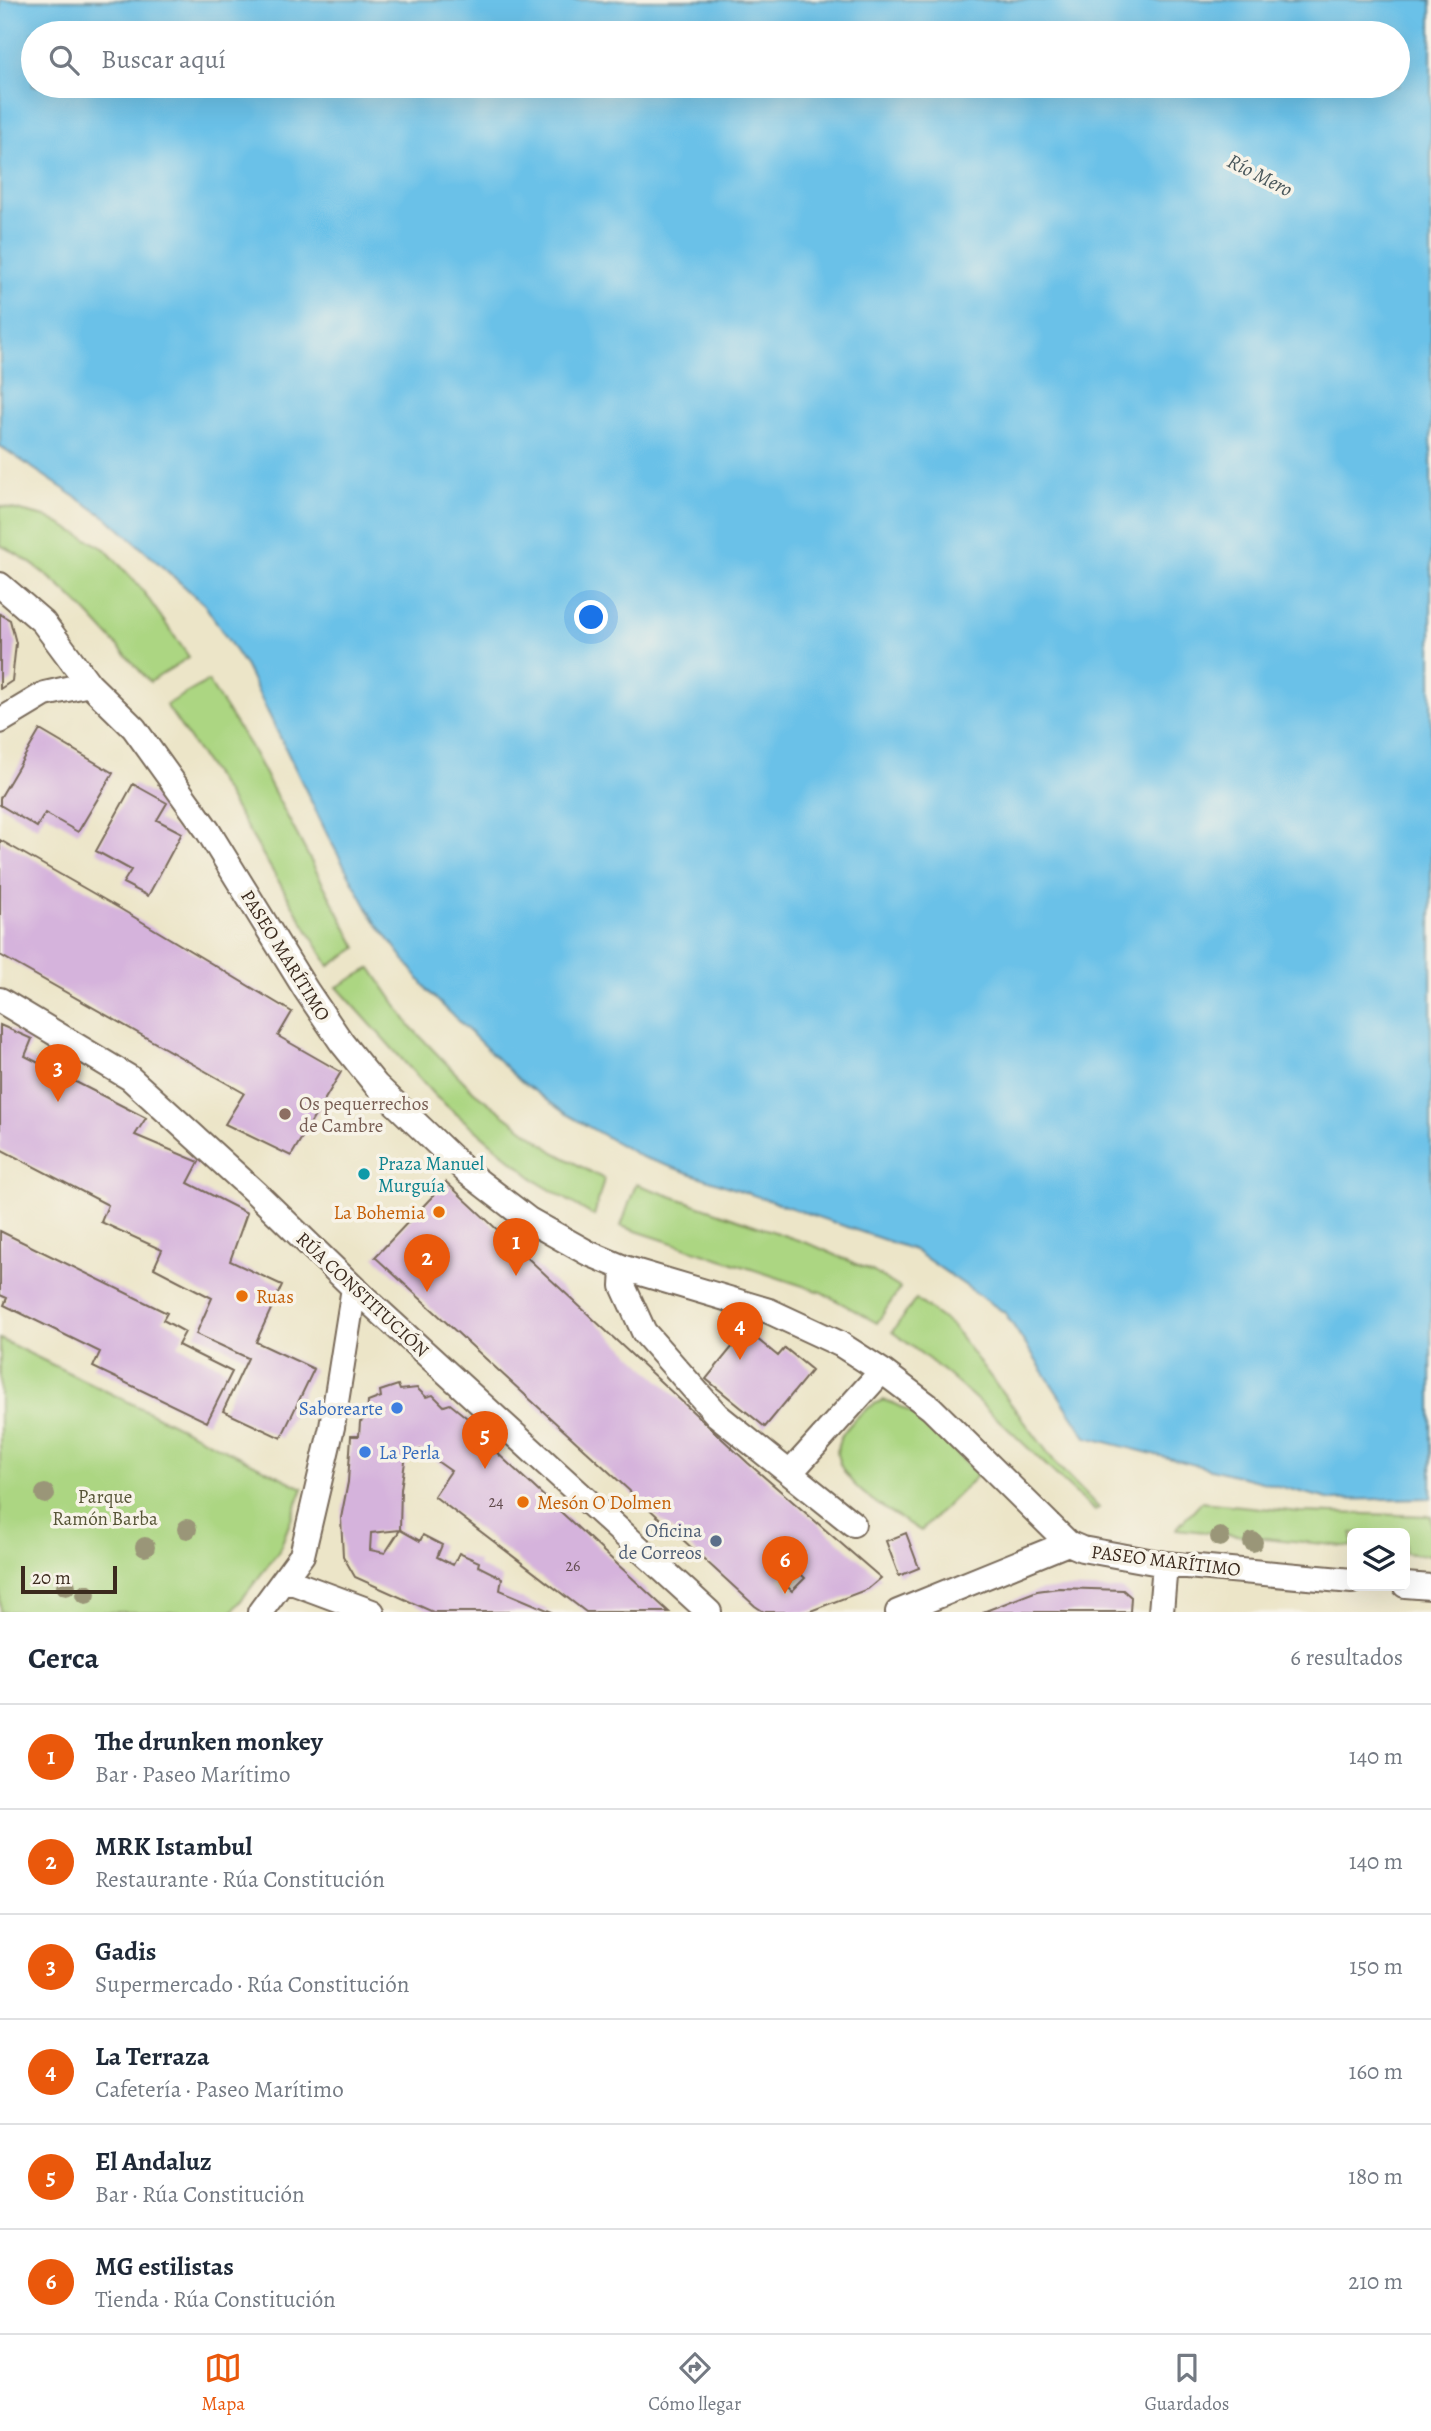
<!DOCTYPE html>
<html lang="es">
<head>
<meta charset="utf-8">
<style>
  :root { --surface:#fff; --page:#f2f2f3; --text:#1f2937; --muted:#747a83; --line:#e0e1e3; --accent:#ea580c }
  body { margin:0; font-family:Alegreya,serif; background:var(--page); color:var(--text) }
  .controls { position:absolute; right:21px; bottom:21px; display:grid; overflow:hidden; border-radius:10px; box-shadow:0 7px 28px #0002 }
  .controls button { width:63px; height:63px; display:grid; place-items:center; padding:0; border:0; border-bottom:2px solid var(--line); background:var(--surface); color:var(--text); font:35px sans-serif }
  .scale { position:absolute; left:21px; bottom:18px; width:96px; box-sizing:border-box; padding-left:7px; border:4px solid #3b2a1e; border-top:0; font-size:19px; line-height:24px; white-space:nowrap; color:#3b2a1e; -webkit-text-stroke:5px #f7f3e8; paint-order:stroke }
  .you { position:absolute; left:592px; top:618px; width:24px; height:24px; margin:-18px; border:5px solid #fff; border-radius:50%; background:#1a73e8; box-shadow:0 0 0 10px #1a73e833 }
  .badge { display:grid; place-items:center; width:46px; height:46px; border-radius:50%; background:var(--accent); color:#fff; font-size:23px; font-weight:700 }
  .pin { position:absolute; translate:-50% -58px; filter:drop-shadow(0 2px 4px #0008) }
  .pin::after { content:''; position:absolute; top:37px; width:24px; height:21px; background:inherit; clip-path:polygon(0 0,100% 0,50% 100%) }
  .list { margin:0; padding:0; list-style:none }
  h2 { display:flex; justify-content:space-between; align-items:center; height:91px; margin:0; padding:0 28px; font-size:30px }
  h2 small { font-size:23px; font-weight:400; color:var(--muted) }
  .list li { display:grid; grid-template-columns:46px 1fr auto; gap:21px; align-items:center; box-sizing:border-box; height:105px; padding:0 28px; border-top:2px solid var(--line) }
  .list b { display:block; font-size:26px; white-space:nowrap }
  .list p { margin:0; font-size:23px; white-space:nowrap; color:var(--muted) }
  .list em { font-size:23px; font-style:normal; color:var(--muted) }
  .icon { flex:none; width:38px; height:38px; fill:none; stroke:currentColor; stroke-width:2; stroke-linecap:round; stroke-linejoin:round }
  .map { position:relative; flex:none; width:1431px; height:1612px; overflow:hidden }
  .search { position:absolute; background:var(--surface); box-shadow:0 7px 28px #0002; left:21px; right:21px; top:21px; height:77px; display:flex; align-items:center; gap:18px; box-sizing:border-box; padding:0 24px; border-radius:38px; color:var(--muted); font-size:26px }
  .sheet { height:721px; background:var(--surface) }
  nav { display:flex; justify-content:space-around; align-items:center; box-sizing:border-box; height:98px; border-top:2px solid var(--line); background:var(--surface); font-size:19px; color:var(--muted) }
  nav a { display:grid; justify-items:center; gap:4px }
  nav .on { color:var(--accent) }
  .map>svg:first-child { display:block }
</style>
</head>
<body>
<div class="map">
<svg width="1431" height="1612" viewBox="0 0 1431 1612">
  <rect width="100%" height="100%" fill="#f7f3e8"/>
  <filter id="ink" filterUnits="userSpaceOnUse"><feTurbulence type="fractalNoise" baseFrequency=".0143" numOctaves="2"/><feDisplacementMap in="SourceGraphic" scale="14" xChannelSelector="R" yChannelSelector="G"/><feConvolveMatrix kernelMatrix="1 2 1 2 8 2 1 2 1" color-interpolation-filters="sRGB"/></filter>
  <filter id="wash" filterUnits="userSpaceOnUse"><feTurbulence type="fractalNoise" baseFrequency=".00686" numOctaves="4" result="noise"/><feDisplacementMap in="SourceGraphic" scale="28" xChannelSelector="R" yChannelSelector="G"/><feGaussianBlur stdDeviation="1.57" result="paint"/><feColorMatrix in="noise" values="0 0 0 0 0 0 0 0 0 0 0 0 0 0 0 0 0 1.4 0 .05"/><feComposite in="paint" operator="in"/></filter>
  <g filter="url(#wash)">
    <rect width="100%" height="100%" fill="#ece5c8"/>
    <path fill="#acd682" stroke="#748050" stroke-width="2" d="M 0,506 L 49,518 L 105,549 L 140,587 L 189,657 L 150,682 C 104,632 61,575 0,545 Z
      M 208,681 L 250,746 L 357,948 L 329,966 L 225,791 L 166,705 Z
      M 371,968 L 411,1027 L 474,1092 L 554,1152 L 604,1179 L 594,1216 L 539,1183 L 435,1096 L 337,987 Z
      M 636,1184 L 815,1246 L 872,1271 L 900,1288 L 877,1323 L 821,1292 L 621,1226 Z
      M 916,1299 L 952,1326 L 1058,1466 L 1099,1508 L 1095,1511 C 1028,1450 967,1384 892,1332 Z
      M 0,1339 L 303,1488 L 279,1551 L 232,1612 L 0,1612 Z
      M 883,1400 C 922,1411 950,1448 978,1475 L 921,1531 C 891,1513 808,1470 848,1427 C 857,1416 870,1405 883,1400 Z
      M 1201,1502 L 1300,1512 L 1431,1516 L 1431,1556 L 1405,1553 L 1405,1533 L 1352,1533 L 1352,1547 L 1176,1529 Z"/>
    <path fill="#6bc1e8" stroke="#537683" stroke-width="2" fill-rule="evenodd" d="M 0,0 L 1431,0 L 1431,1498 L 1332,1500 L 1086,1437 L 1005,1313 L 914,1250 L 642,1157 L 566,1114 L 518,1079 L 429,992 L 372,917 L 328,836 L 246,667 L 204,604 L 110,520 L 0,446 ZM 33,33 L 1398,33 L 1398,86 L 33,86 Z"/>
    <g id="blocks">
      <path fill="#d5b3dc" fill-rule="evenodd" d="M 0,614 L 10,620 L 16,643 L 12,681 L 0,689 Z
        M 40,730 L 113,773 L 78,832 L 45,813 L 37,827 L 0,805 L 0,798 Z
        M 133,784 L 167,803 L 157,820 L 182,833 L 148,896 L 123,883 L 131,870 L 96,851 Z
        M 0,840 L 119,908 L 292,1012 L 278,1036 L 341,1072 L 291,1156 L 225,1124 L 244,1093 L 0,955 Z
        M 0,1025 L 32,1039 L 25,1056 L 146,1118 L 135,1135 L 199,1162 L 188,1183 L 247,1213 L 230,1261 L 282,1285 L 256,1342 L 314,1369 L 281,1438 L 223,1411 L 248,1358 L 196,1334 L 212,1298 L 154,1268 L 162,1250 L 101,1222 L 108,1205 L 0,1149 Z
        M 446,1182 L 748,1463 L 881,1578 L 868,1589 L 808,1612 L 764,1612 L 755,1606 L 375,1257 ZM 791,1565 L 805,1578 L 792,1591 L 779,1579 Z
        M 0,1231 L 167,1313 L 163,1320 L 185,1332 L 178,1345 L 232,1372 L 207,1422 L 93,1367 L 100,1352 L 4,1305 L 7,1298 L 0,1295 Z
        M 746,1330 L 778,1356 L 785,1348 L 812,1370 L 765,1427 L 706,1379 Z
        M 398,1385 L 400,1390 L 417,1388 L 426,1397 L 433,1395 L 444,1406 L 450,1404 L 487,1434 L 482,1439 L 669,1612 L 586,1612 L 434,1496 L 451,1471 L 421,1450 L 406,1455 L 401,1489 L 400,1530 L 420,1541 L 423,1535 L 442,1545 L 437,1557 L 453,1565 L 459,1553 L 479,1562 L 478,1566 L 502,1578 L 500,1590 L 552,1612 L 433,1612 L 355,1577 L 343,1556 L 341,1518 L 348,1482 L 351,1436 L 359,1436 L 360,1422 L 367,1417 L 368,1402 L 381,1397 L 380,1391 ZM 400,1530 L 385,1553 L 370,1550 L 371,1533 Z
        M 906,1533 L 919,1568 L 899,1576 L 886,1541 Z
        M 1059,1588 L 1123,1590 L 1131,1597 L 1130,1612 L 983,1612 L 1037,1591 Z"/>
    </g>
  </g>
  <g filter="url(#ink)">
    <use href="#blocks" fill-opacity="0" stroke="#796b5a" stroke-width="2"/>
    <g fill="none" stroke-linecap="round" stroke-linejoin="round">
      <defs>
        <path id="street" d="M 0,585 L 43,622 L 89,684 L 134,728 L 208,831 L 306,990 L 342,1043 L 376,1085 L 468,1173 L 529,1220 L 588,1253 L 624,1268 L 769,1311 L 840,1344 L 882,1371 L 931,1408 L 1068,1543 L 1082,1549 L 1165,1564 L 1352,1581
          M 0,721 L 45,694 L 89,684
          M 0,1000 L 130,1078 L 256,1193 L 354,1288 L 709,1612
          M 624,1268 L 623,1286 L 644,1332 L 717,1415 L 853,1524
          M 790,1473 L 882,1371
          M 286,1580 L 372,1612
          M 1405,1585 L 1431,1587
          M 260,1612 L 302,1555 L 332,1427 L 354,1288
          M 898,1612 L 1068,1543
          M 1161,1612 L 1165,1564"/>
      </defs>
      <use href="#street" stroke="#796b5a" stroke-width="28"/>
      <use href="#street" stroke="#fff" stroke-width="24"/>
    </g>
    <g fill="#9a9678">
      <circle cx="45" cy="1494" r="10"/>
      <circle cx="187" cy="1529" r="10"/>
      <circle cx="1220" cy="1537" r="10"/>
      <circle cx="1253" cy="1542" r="10"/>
      <circle cx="145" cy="1547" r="10"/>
      <circle cx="66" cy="1586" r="10"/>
      <circle cx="86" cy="1594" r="10"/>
    </g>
  </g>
  <circle fill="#8d6e63" stroke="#f7f3e8" stroke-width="2.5" cx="285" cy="1114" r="7"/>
  <circle fill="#0f9aa8" stroke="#f7f3e8" stroke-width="2.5" cx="364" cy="1174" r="7"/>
  <g fill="#e8710a" stroke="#f7f3e8" stroke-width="2.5">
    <circle cx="439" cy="1212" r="7"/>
    <circle cx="242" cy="1296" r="7"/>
    <circle cx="523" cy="1502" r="7"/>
  </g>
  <g fill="#3f7fe0" stroke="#f7f3e8" stroke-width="2.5">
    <circle cx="397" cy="1408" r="7"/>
    <circle cx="365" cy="1452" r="7"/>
  </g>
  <circle fill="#5c6f8a" stroke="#f7f3e8" stroke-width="2.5" cx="716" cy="1541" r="7"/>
  <g text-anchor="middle" stroke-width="7" stroke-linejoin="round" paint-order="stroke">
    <g font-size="16" fill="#624c4e">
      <text x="496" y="1507">24</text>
      <text x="573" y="1571">26</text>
    </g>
    <g font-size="19" fill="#3b2a1e" stroke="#f7f3e8">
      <text transform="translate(286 955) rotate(58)" y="7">PASEO MARÍTIMO</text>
      <text transform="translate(363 1294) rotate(43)" y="7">RÚA CONSTITUCIÓN</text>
      <text transform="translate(1166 1560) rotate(7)" y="7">PASEO MARÍTIMO</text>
    </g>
    <g font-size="19" fill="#785e54" stroke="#f7f3e8" text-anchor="start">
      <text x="299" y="1110">Os pequerrechos<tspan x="299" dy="22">de Cambre</tspan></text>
    </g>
    <g font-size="19" fill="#0d838f" stroke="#f7f3e8" text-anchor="start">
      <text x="378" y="1170">Praza Manuel<tspan x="378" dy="22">Murguía</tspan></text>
    </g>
    <g font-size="19" fill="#c56008" stroke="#f7f3e8" text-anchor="start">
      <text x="425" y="1219" text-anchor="end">La Bohemia</text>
      <text x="256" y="1303">Ruas</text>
      <text x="537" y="1509">Mesón O Dolmen</text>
    </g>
    <g font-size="19" fill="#366cbe" stroke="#f7f3e8" text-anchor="end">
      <text x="383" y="1415">Saborearte</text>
      <text x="379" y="1459" text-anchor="start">La Perla</text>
    </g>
    <g font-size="19" fill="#575537" stroke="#f7f3e8">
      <text x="105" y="1503">Parque<tspan x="105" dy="22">Ramón Barba</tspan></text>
    </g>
    <g font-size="19" fill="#4e5e75" stroke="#f7f3e8" text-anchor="end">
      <text x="702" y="1537">Oficina<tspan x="702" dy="22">de Correos</tspan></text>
    </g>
    <g font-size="21" font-style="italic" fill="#49575b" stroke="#f7f3e8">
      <text transform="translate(1260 175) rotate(27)" y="7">Río Mero</text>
    </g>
  </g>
</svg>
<div class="controls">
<button><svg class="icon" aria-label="layers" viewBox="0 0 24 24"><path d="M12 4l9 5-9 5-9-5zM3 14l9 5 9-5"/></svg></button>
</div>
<div class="scale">20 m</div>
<div class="you"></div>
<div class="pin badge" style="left:516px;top:1276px">1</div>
<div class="pin badge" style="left:427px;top:1292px">2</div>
<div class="pin badge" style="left:58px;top:1102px">3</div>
<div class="pin badge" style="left:740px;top:1360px">4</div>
<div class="pin badge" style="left:485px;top:1469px">5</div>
<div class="pin badge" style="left:785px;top:1594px">6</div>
<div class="search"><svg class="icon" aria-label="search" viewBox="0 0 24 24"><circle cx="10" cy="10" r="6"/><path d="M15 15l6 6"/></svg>Buscar aquí</div>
</div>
<section class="sheet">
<h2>Cerca<small>6 resultados</small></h2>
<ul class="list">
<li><span class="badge">1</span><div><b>The drunken monkey</b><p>Bar · Paseo Marítimo</p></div><em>140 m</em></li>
<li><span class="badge">2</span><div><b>MRK Istambul</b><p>Restaurante · Rúa Constitución</p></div><em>140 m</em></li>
<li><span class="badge">3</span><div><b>Gadis</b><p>Supermercado · Rúa Constitución</p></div><em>150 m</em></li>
<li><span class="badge">4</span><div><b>La Terraza</b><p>Cafetería · Paseo Marítimo</p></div><em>160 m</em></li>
<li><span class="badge">5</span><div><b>El Andaluz</b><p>Bar · Rúa Constitución</p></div><em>180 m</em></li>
<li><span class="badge">6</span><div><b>MG estilistas</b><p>Tienda · Rúa Constitución</p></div><em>210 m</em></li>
</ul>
</section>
<nav>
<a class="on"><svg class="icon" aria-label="map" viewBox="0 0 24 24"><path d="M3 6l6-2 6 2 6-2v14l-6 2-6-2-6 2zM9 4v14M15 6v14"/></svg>Mapa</a>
<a><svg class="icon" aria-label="directions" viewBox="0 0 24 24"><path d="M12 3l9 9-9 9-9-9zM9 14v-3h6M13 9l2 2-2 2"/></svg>Cómo llegar</a>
<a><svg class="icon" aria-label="saved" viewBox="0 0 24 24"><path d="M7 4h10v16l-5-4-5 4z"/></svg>Guardados</a>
</nav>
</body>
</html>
